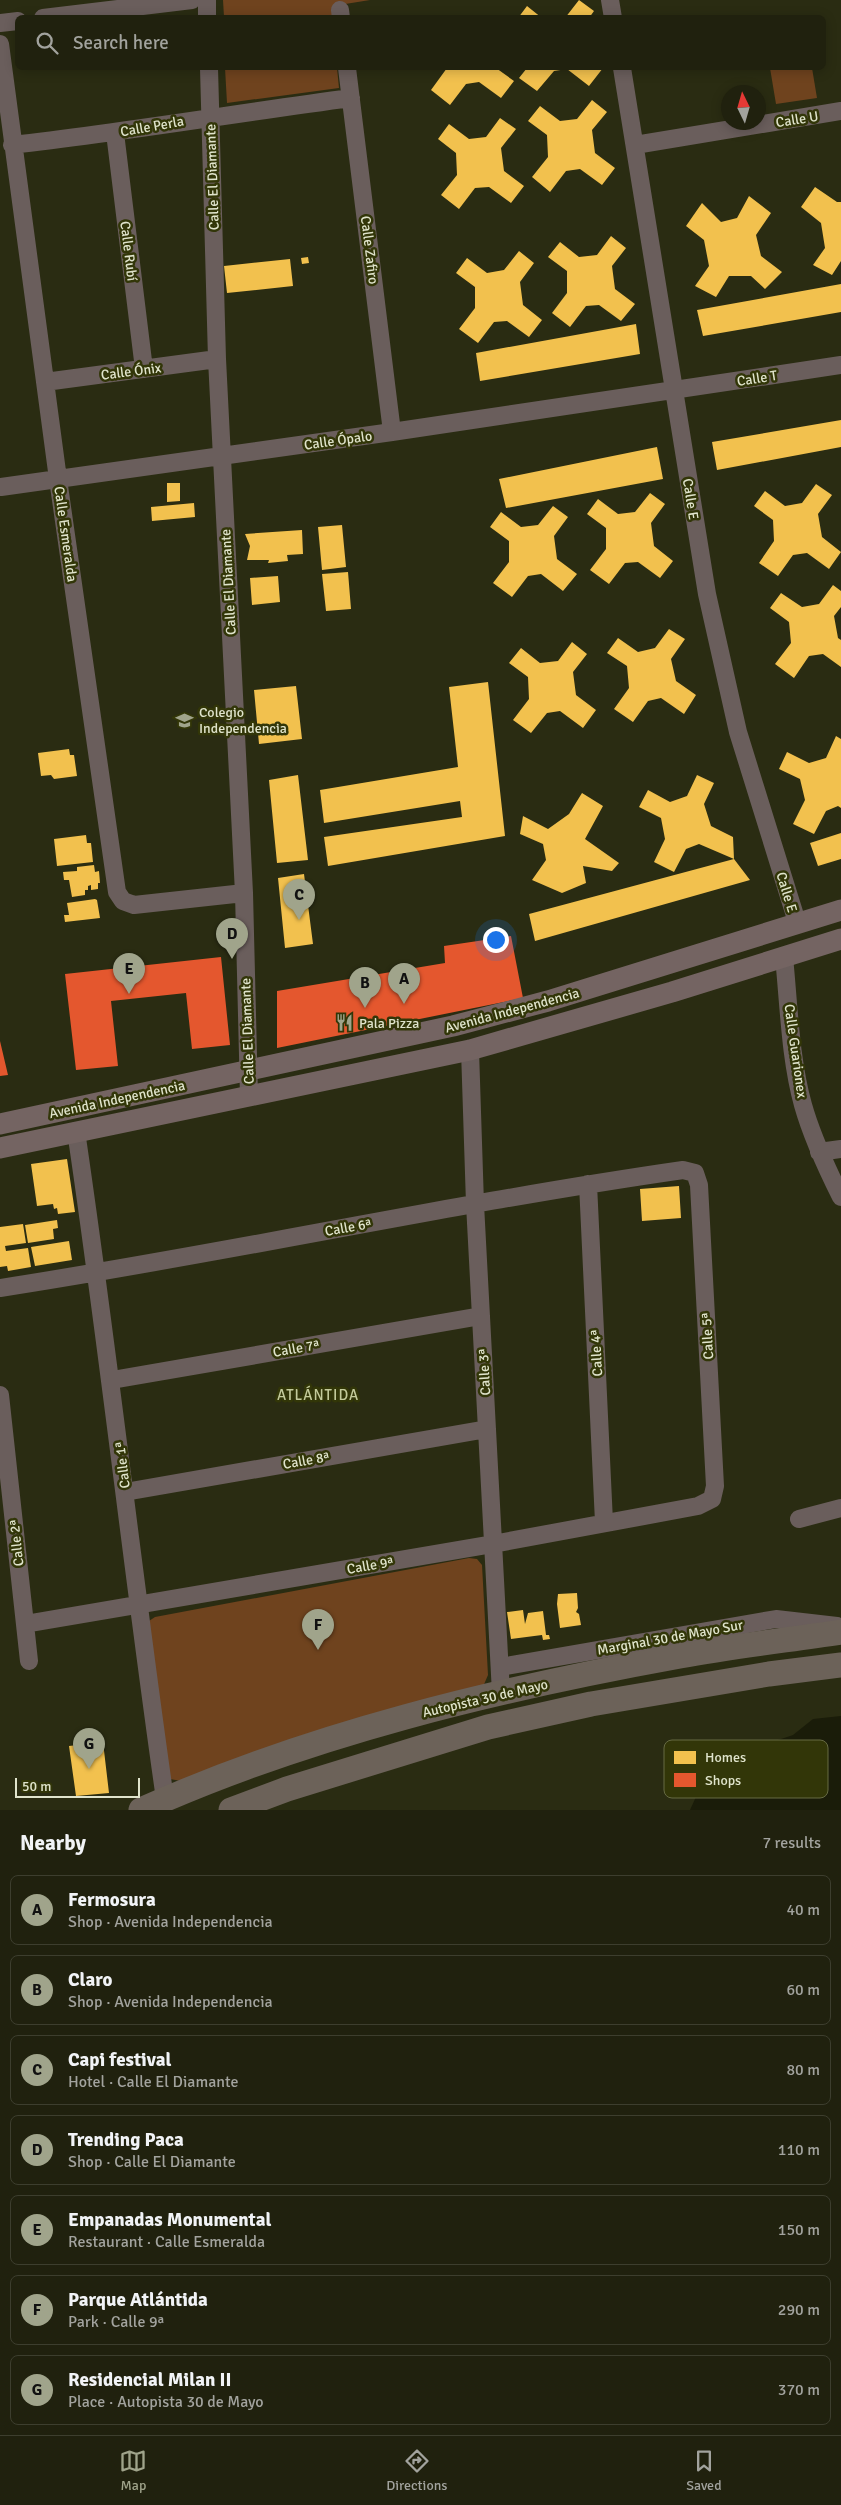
<!DOCTYPE html>
<html lang="en">
<head>
<meta charset="utf-8">
<style>
  :root { --surface:#20210e; --page:#282917; --text:#f1f3f6; --muted:#a2a39e; --line:#3d3e2e; --accent:#a0a48b }
  body { margin:0; font-family:Signika,sans-serif; background:var(--page); color:var(--text) }
  .compass { position:absolute; left:721px; top:85px; width:45px; height:45px; border-radius:50%; background:var(--surface); box-shadow:0 2px 12px #0003; rotate:355deg }
  .scale { position:absolute; left:15px; bottom:12px; width:125px; box-sizing:border-box; padding-left:5px; border:2px solid #e0e4cc; border-top:0; font-size:14px; line-height:18px; white-space:nowrap; color:#e0e4cc; -webkit-text-stroke:4px #323608; paint-order:stroke }
  .you { position:absolute; left:495px; top:939px; width:18px; height:18px; margin:-12px; border:4px solid #fff; border-radius:50%; background:#1a73e8; box-shadow:0 0 0 8px #1a73e833 }
  .badge { display:grid; place-items:center; width:32px; height:32px; border-radius:50%; background:var(--accent); color:#111; font-size:16px; font-weight:700 }
  .pin { position:absolute; translate:-50% -41px; filter:drop-shadow(0 1px 2px #0008) }
  .pin::after { content:''; position:absolute; top:26px; width:18px; height:15px; background:inherit; clip-path:polygon(0 0,100% 0,50% 100%) }
  .list { margin:0; padding:0; list-style:none }
  h2 { display:flex; justify-content:space-between; align-items:center; height:65px; margin:0; padding:0 20px; font-size:21px }
  h2 small { font-size:16px; font-weight:400; color:var(--muted) }
  .list li { display:grid; grid-template-columns:32px 1fr auto; gap:15px; align-items:center; box-sizing:border-box; height:70px; margin:0 10px 10px; padding:0 10px; border:1px solid var(--line); border-radius:8px }
  .list b { display:block; font-size:19px; white-space:nowrap }
  .list p { margin:0; font-size:16px; white-space:nowrap; color:var(--muted) }
  .list em { font-size:16px; font-style:normal; color:var(--muted) }
  .icon { flex:none; width:28px; height:28px; fill:none; stroke:currentColor; stroke-width:2; stroke-linecap:round; stroke-linejoin:round }
  .map { position:relative; flex:none; width:841px; height:1810px; overflow:hidden }
  .search { position:absolute; background:var(--surface); box-shadow:0 2px 12px #0003; left:15px; right:15px; top:15px; height:55px; display:flex; align-items:center; gap:12px; box-sizing:border-box; padding:0 18px; border-radius:8px; color:var(--muted); font-size:19px }
  .sheet { height:625px; background:var(--surface) }
  nav { display:flex; justify-content:space-around; align-items:center; box-sizing:border-box; height:70px; border-top:1px solid var(--line); background:var(--surface); font-size:14px; color:var(--muted) }
  nav a { display:grid; justify-items:center; gap:2px }
  nav .on { color:var(--accent) }
  .map>svg:first-child { display:block }
</style>
</head>
<body>
<div class="map">
<svg width="841" height="1810" viewBox="0 0 841 1810">
  <rect width="100%" height="100%" fill="#2a2c12"/>
  <path fill="#6f431e" d="M 223,0 L 370,0 L 333,6 L 333,18 L 224,17 Z
    M 225,68 L 337,68 L 339,88 L 227,103 Z
    M 770,68 L 812,68 L 817,98 L 776,104 Z
    M 469,1558 L 477,1559 L 482,1565 L 488,1675 L 482,1689 L 181,1781 L 170,1779 L 149,1621 L 155,1617 Z"/>
  <path fill="#1a1c09" d="M 841,1716 L 841,1810 L 690,1810 L 700,1788 L 689,1767 L 720,1756 L 746,1743 L 769,1743 L 793,1735 L 813,1719 Z"/>
  <path fill="#f2c14e" d="M 579,0 L 594,11 L 589,18 L 565,18 Z
    M 527,6 L 542,18 L 518,18 Z
    M 447,68 L 496,68 L 514,81 L 501,98 L 479,82 L 466,84 L 450,105 L 431,90 Z
    M 527,68 L 603,68 L 589,86 L 567,69 L 554,71 L 537,91 L 519,78 Z
    M 592,100 L 607,112 L 592,130 L 595,153 L 615,168 L 602,185 L 580,169 L 566,171 L 550,192 L 532,177 L 548,157 L 547,135 L 528,121 L 540,106 L 560,121 L 577,119 Z
    M 500,118 L 516,129 L 501,148 L 504,171 L 524,186 L 511,203 L 489,187 L 475,188 L 459,209 L 441,195 L 457,175 L 456,153 L 438,139 L 449,124 L 469,139 L 486,137 Z
    M 815,187 L 837,202 L 841,202 L 841,261 L 832,275 L 813,265 L 825,248 L 821,223 L 801,207 Z
    M 749,196 L 771,213 L 756,235 L 761,256 L 782,272 L 765,289 L 751,276 L 729,276 L 716,297 L 695,286 L 709,266 L 704,240 L 686,226 L 702,203 L 721,222 L 737,218 Z
    M 611,236 L 626,248 L 612,266 L 615,289 L 635,304 L 621,321 L 599,305 L 586,306 L 570,327 L 552,313 L 567,293 L 567,271 L 548,257 L 560,242 L 579,257 L 597,255 Z
    M 519,251 L 534,263 L 520,282 L 523,305 L 542,320 L 529,337 L 507,321 L 494,322 L 478,343 L 459,329 L 475,308 L 475,287 L 456,273 L 467,258 L 487,273 L 504,270 Z
    M 308,257 L 309,263 L 302,264 L 301,258 Z
    M 290,259 L 293,286 L 227,293 L 224,266 Z
    M 841,284 L 841,312 L 703,336 L 697,310 Z
    M 636,324 L 640,354 L 480,381 L 476,353 Z
    M 841,420 L 841,447 L 717,470 L 712,442 Z
    M 657,447 L 663,479 L 506,508 L 499,479 Z
    M 167,483 L 180,483 L 180,501 L 167,502 Z
    M 816,484 L 832,495 L 818,514 L 822,537 L 841,552 L 829,569 L 807,553 L 793,555 L 778,576 L 759,563 L 774,541 L 773,520 L 754,506 L 765,491 L 785,506 L 802,503 Z
    M 650,493 L 665,504 L 651,523 L 654,546 L 673,561 L 660,578 L 638,562 L 625,563 L 609,584 L 590,570 L 606,549 L 606,528 L 587,514 L 598,499 L 618,514 L 635,512 Z
    M 194,503 L 195,517 L 152,521 L 151,507 Z
    M 553,506 L 568,517 L 554,536 L 557,559 L 577,574 L 563,591 L 541,574 L 528,576 L 512,597 L 493,583 L 509,562 L 509,541 L 490,527 L 501,512 L 521,527 L 538,525 Z
    M 342,525 L 346,567 L 322,570 L 318,527 Z
    M 302,530 L 303,554 L 287,555 L 288,561 L 268,563 L 269,560 L 247,560 L 250,546 L 245,534 Z
    M 348,572 L 351,609 L 326,611 L 322,574 Z
    M 278,576 L 280,602 L 252,605 L 250,578 Z
    M 833,585 L 841,591 L 841,607 L 834,616 L 838,638 L 841,640 L 841,667 L 823,654 L 809,656 L 794,678 L 775,664 L 791,643 L 789,622 L 770,608 L 781,593 L 802,607 L 819,604 Z
    M 669,629 L 685,639 L 671,659 L 676,681 L 696,695 L 684,714 L 661,698 L 648,701 L 633,722 L 614,709 L 629,688 L 627,666 L 607,653 L 618,638 L 638,652 L 655,648 Z
    M 572,642 L 587,654 L 573,672 L 576,695 L 596,710 L 583,728 L 560,711 L 547,713 L 531,733 L 513,720 L 529,699 L 528,677 L 509,663 L 521,648 L 540,663 L 558,661 Z
    M 488,682 L 505,836 L 328,866 L 324,837 L 462,817 L 460,801 L 324,823 L 320,790 L 458,767 L 449,687 Z
    M 296,686 L 302,739 L 259,744 L 254,690 Z
    M 836,736 L 841,739 L 841,808 L 838,806 L 826,811 L 814,834 L 793,824 L 805,800 L 800,779 L 779,769 L 787,752 L 809,763 L 826,758 Z
    M 69,749 L 70,755 L 74,755 L 77,776 L 54,779 L 51,775 L 41,776 L 38,753 Z
    M 298,775 L 308,860 L 277,863 L 269,780 Z
    M 697,775 L 714,783 L 704,804 L 711,826 L 733,837 L 734,859 L 699,844 L 686,849 L 674,872 L 654,862 L 665,839 L 661,818 L 639,807 L 648,790 L 670,802 L 687,796 Z
    M 582,793 L 603,806 L 585,839 L 619,863 L 612,871 L 583,866 L 586,883 L 562,893 L 532,880 L 546,860 L 543,844 L 520,834 L 523,816 L 548,829 L 569,814 Z
    M 841,833 L 841,859 L 818,866 L 810,843 Z
    M 86,835 L 87,843 L 91,843 L 93,862 L 57,866 L 54,839 Z
    M 734,859 L 750,880 L 535,941 L 529,914 Z
    M 94,865 L 95,872 L 99,871 L 100,883 L 98,883 L 98,889 L 91,890 L 91,885 L 88,886 L 88,890 L 85,890 L 85,895 L 72,897 L 69,880 L 64,880 L 63,872 L 77,871 L 77,867 Z
    M 304,874 L 313,944 L 285,948 L 278,878 Z
    M 95,899 L 97,900 L 100,918 L 65,922 L 64,915 L 69,915 L 67,903 Z
    M 67,1159 L 75,1212 L 58,1214 L 57,1208 L 54,1209 L 53,1204 L 37,1206 L 31,1164 Z
    M 679,1186 L 681,1218 L 642,1221 L 640,1189 Z
    M 57,1220 L 58,1228 L 53,1229 L 54,1239 L 28,1243 L 25,1225 Z
    M 23,1224 L 26,1243 L 5,1246 L 6,1251 L 28,1248 L 31,1267 L 8,1271 L 7,1266 L 0,1267 L 0,1227 Z
    M 69,1241 L 72,1260 L 35,1266 L 31,1247 Z
    M 577,1593 L 578,1608 L 576,1612 L 579,1614 L 581,1625 L 560,1628 L 557,1604 L 558,1594 Z
    M 523,1610 L 525,1624 L 528,1613 L 543,1611 L 546,1635 L 549,1635 L 550,1639 L 543,1640 L 542,1635 L 511,1639 L 507,1612 Z
    M 103,1742 L 109,1793 L 76,1796 L 69,1746 Z"/>
  <path fill="#e4572e" d="M 511,936 L 523,998 L 277,1048 L 277,991 L 445,963 L 444,946 Z
    M 221,957 L 230,1045 L 192,1049 L 186,993 L 111,1001 L 118,1066 L 76,1070 L 65,974 Z
    M 0,1041 L 8,1075 L 0,1076 Z"/>
  <g fill="none" stroke-linecap="round" stroke-linejoin="round">
    <path stroke="#6a5e5c" stroke-width="18" d="M 207,0 L 207,18
      M 610,0 L 613,18
      M 340,10 L 341,18
      M 43,18 L 192,0
      M 0,23 L 18,21
      M 0,44 L 58,479 L 117,892 L 123,901 L 134,905 L 244,893
      M 209,68 L 217,359 L 244,893 L 249,1096
      M 347,68 L 392,432
      M 622,68 L 707,594 L 738,732 L 797,922
      M 115,133 L 144,369
      M 12,145 C 126,132 238,113 351,98
      M 635,145 L 841,111
      M 45,382 L 217,359
      M 1,487 L 392,432 L 841,365
      M 784,957 C 789,1006 790,1058 803,1105 C 812,1137 826,1167 841,1197
      M 470,1050 L 475,1204 L 501,1693
      M 76,1131 C 109,1354 133,1577 165,1799
      M 819,1152 L 841,1149
      M 588,1184 L 604,1522
      M 0,1288 C 228,1253 454,1203 683,1170 L 695,1173 L 699,1185 L 715,1486 L 712,1499 L 698,1506 L 493,1544 L 25,1624
      M 112,1380 L 481,1316
      M 0,1395 L 29,1661
      M 125,1492 L 487,1429
      M 799,1519 L 841,1508
      M 500,1667 L 776,1619 L 837,1626"/>
    <path stroke="#746462" stroke-width="21" d="M 0,1124 L 453,1026 L 548,1001 L 841,910
      M 0,1148 L 470,1050 L 672,992 L 841,939"/>
    <path stroke="#6c6259" stroke-width="25" d="M 141,1810 C 310,1734 498,1689 680,1656 C 734,1646 788,1640 841,1632
      M 231,1810 L 287,1789 L 488,1727 L 591,1704 L 769,1674 L 841,1665"/>
  </g>
  <defs>
    <symbol id="school-bare" viewBox="-9 -9 18 18"><path d="M0-5L7-2L0 1L-7-2ZM-4 1L0 2.5L4 1V4Q0 6-4 4Z" fill="#a0a48b" stroke="#323608" stroke-width="2.5" paint-order="stroke"/></symbol>
    <symbol id="restaurant-bare" viewBox="-9 -9 18 18"><path d="M-5-6h1v4h1v-4h1v4h1v-4h1v5L-1.5 .5V6h-2V.5L-5-1ZM5-6V6H3V1.5H1.5Q1.5-4 5-6Z" fill="#a0a48b" stroke="#323608" stroke-width="2.5" paint-order="stroke"/></symbol>
  </defs>
  <g fill-rule="evenodd">
    <use href="#school-bare" x="172" y="708" width="25" height="25"/>
    <use href="#restaurant-bare" x="332" y="1010" width="25" height="25"/>
  </g>
  <g text-anchor="middle" stroke-width="5" stroke-linejoin="round" paint-order="stroke">
    <g font-size="14" fill="#e0e4cc" stroke="#323608">
      <text transform="translate(797 119) rotate(-9)" y="5">Calle U</text>
      <text transform="translate(152 126) rotate(-10)" y="5">Calle Perla</text>
      <text transform="translate(212 177) rotate(-92)" y="5">Calle El Diamante</text>
      <text transform="translate(370 250) rotate(83)" y="5">Calle Zafiro</text>
      <text transform="translate(129 251) rotate(83)" y="5">Calle Rubí</text>
      <text transform="translate(131 371) rotate(-7)" y="5">Calle Ónix</text>
      <text transform="translate(757 378) rotate(-9)" y="5">Calle T</text>
      <text transform="translate(338 440) rotate(-8)" y="5">Calle Ópalo</text>
      <text transform="translate(691 499) rotate(81)" y="5">Calle E</text>
      <text transform="translate(66 534) rotate(82)" y="5">Calle Esmeralda</text>
      <text transform="translate(228 582) rotate(-93)" y="5">Calle El Diamante</text>
      <text transform="translate(787 892) rotate(73)" y="5">Calle E</text>
      <text transform="translate(512 1010) rotate(-15)" y="5">Avenida Independencia</text>
      <text transform="translate(247 1031) rotate(-92)" y="5">Calle El Diamante</text>
      <text transform="translate(796 1051) rotate(82)" y="5">Calle Guarionex</text>
      <text transform="translate(117 1099) rotate(-12)" y="5">Avenida Independencia</text>
      <text transform="translate(348 1227) rotate(-10)" y="5">Calle 6ª</text>
      <text transform="translate(707 1336) rotate(-93)" y="5">Calle 5ª</text>
      <text transform="translate(296 1348) rotate(-10)" y="5">Calle 7ª</text>
      <text transform="translate(596 1353) rotate(-93)" y="5">Calle 4ª</text>
      <text transform="translate(484 1372) rotate(-93)" y="5">Calle 3ª</text>
      <text transform="translate(306 1460) rotate(-10)" y="5">Calle 8ª</text>
      <text transform="translate(122 1465) rotate(-97)" y="5">Calle 1ª</text>
      <text transform="translate(16 1543) rotate(-96)" y="5">Calle 2ª</text>
      <text transform="translate(370 1565) rotate(-10)" y="5">Calle 9ª</text>
      <text transform="translate(670 1637) rotate(-10)" y="5">Marginal 30 de Mayo Sur</text>
      <text transform="translate(485 1698) rotate(-13)" y="5">Autopista 30 de Mayo</text>
    </g>
    <g font-size="14" fill="#e0e4cc" stroke="#323608" text-anchor="start">
      <text x="199" y="717">Colegio<tspan x="199" dy="16">Independencia</tspan></text>
      <text x="359" y="1028">Pala Pizza</text>
    </g>
    <g font-size="15" letter-spacing="1" fill="#c3ca9b" stroke="#323608">
      <text x="318" y="1400">ATLÁNTIDA</text>
    </g>
  </g>
  <rect x="664" y="1740" width="164" height="58" rx="8" fill="#323608" stroke="#666a43" stroke-width="1"/>
  <rect x="674" y="1751" width="22" height="13" fill="#f2c14e"/>
  <rect x="674" y="1773" width="22" height="14" fill="#e4572e"/>
  <g font-size="14" fill="#e0e4cc">
    <text x="705" y="1762">Homes</text>
    <text x="705" y="1785">Shops</text>
  </g>
</svg>
<svg class="compass" viewBox="-18 -18 36 36"><path d="M0-13l5 13h-10z" fill="#e53935"/><path d="M0 13l5-13h-10z" fill="#a2a39e"/></svg>
<div class="scale">50 m</div>
<div class="you"></div>
<div class="pin badge" style="left:404px;top:1004px">A</div>
<div class="pin badge" style="left:365px;top:1008px">B</div>
<div class="pin badge" style="left:299px;top:920px">C</div>
<div class="pin badge" style="left:232px;top:959px">D</div>
<div class="pin badge" style="left:129px;top:994px">E</div>
<div class="pin badge" style="left:318px;top:1650px">F</div>
<div class="pin badge" style="left:89px;top:1769px">G</div>
<div class="search"><svg class="icon" aria-label="search" viewBox="0 0 24 24"><circle cx="10" cy="10" r="6"/><path d="M15 15l6 6"/></svg>Search here</div>
</div>
<section class="sheet">
<h2>Nearby<small>7 results</small></h2>
<ul class="list">
<li><span class="badge">A</span><div><b>Fermosura</b><p>Shop · Avenida Independencia</p></div><em>40 m</em></li>
<li><span class="badge">B</span><div><b>Claro</b><p>Shop · Avenida Independencia</p></div><em>60 m</em></li>
<li><span class="badge">C</span><div><b>Capi festival</b><p>Hotel · Calle El Diamante</p></div><em>80 m</em></li>
<li><span class="badge">D</span><div><b>Trending Paca</b><p>Shop · Calle El Diamante</p></div><em>110 m</em></li>
<li><span class="badge">E</span><div><b>Empanadas Monumental</b><p>Restaurant · Calle Esmeralda</p></div><em>150 m</em></li>
<li><span class="badge">F</span><div><b>Parque Atlántida</b><p>Park · Calle 9ª</p></div><em>290 m</em></li>
<li><span class="badge">G</span><div><b>Residencial Milan II</b><p>Place · Autopista 30 de Mayo</p></div><em>370 m</em></li>
</ul>
</section>
<nav>
<a class="on"><svg class="icon" aria-label="map" viewBox="0 0 24 24"><path d="M3 6l6-2 6 2 6-2v14l-6 2-6-2-6 2zM9 4v14M15 6v14"/></svg>Map</a>
<a><svg class="icon" aria-label="directions" viewBox="0 0 24 24"><path d="M12 3l9 9-9 9-9-9zM9 14v-3h6M13 9l2 2-2 2"/></svg>Directions</a>
<a><svg class="icon" aria-label="saved" viewBox="0 0 24 24"><path d="M7 4h10v16l-5-4-5 4z"/></svg>Saved</a>
</nav>
</body>
</html>
